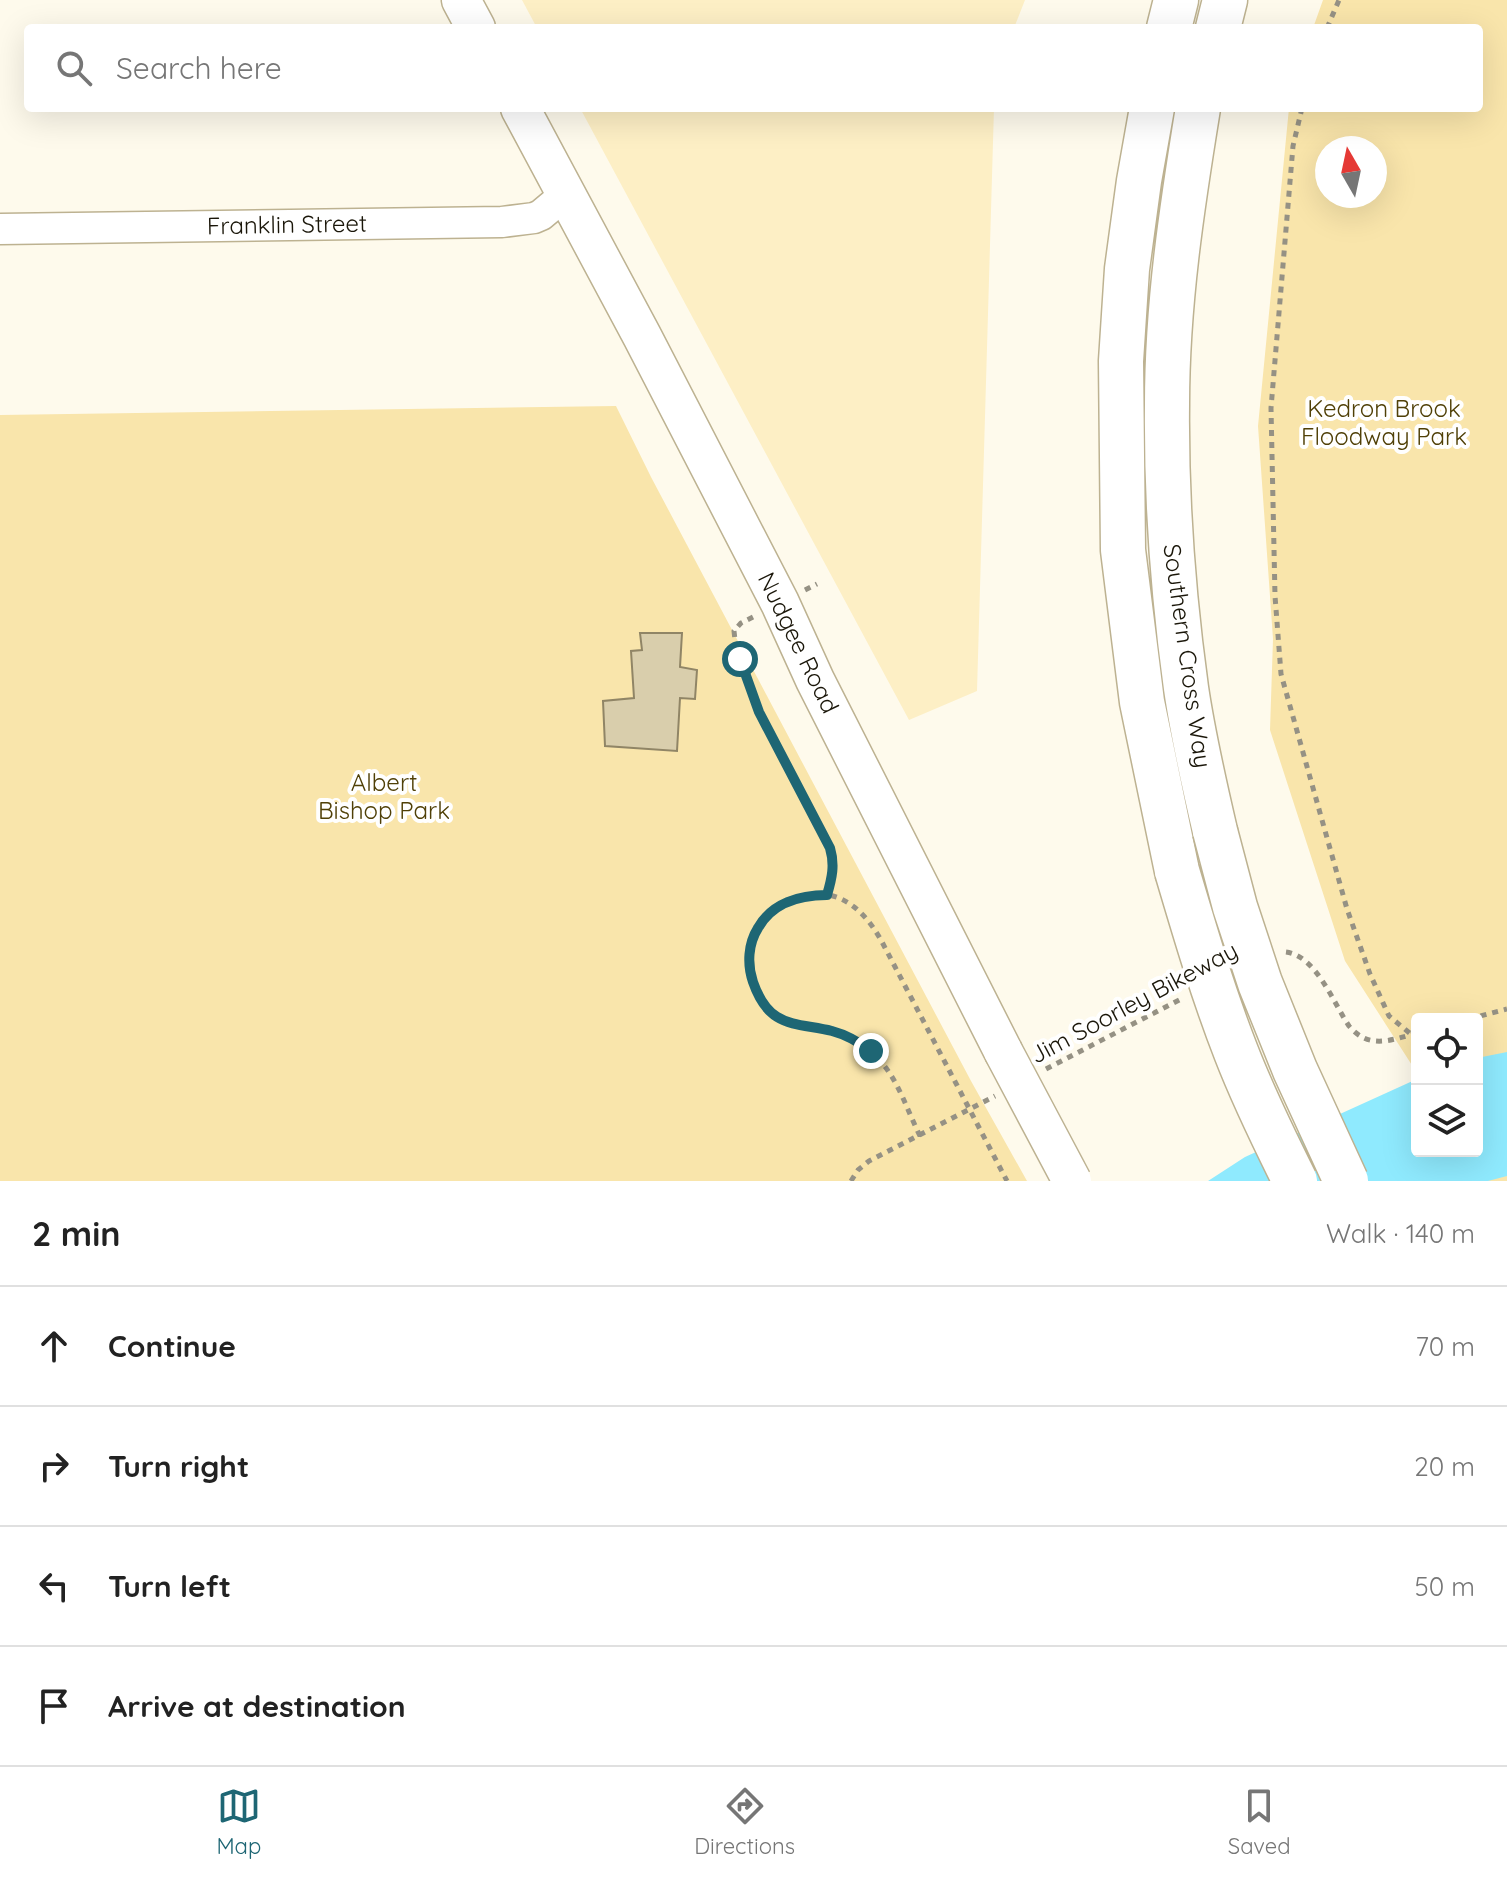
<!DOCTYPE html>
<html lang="en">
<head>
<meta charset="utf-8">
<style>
  :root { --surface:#fff; --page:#f6f6f6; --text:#222; --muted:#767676; --line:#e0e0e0; --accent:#1e6674 }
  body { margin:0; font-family:Quicksand,sans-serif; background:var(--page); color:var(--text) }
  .controls { position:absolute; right:24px; bottom:24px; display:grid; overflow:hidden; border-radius:8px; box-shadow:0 8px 32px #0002 }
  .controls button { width:72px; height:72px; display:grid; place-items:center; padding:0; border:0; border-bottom:2px solid var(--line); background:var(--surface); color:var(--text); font:40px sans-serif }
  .compass { position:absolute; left:1315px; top:136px; width:72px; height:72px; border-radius:50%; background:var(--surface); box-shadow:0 8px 32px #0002; rotate:351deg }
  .stop { position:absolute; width:24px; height:24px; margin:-18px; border:6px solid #1e6674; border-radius:50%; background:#fff }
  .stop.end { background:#1e6674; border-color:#fff; box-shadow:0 2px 8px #0008 }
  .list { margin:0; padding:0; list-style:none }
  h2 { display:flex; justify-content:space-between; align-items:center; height:104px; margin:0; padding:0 32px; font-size:34px }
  h2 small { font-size:26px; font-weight:400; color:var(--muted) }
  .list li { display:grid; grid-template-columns:52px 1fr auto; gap:24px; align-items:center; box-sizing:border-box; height:120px; padding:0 32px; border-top:2px solid var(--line) }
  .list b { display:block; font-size:30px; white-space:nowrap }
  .list em { font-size:26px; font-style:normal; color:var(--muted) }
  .icon { flex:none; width:44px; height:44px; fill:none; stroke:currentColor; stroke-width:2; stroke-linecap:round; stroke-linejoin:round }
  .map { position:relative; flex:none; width:1507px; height:1181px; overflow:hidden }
  .search { position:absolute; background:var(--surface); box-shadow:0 8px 32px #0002; left:24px; right:24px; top:24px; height:88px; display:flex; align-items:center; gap:20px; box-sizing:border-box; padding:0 28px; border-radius:8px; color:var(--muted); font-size:30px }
  .sheet { height:584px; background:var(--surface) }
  nav { display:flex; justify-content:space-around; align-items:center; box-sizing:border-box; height:112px; border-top:2px solid var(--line); background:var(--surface); font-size:22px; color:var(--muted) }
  nav a { display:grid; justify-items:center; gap:4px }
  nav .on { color:var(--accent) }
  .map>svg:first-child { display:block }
</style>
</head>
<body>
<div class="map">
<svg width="1507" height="1181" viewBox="0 0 1507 1181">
  <rect width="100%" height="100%" fill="#fefaec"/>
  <path fill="#fdefc5" d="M 522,0 L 1025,0 L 1014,28 L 537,28 Z
    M 580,108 L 994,108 L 977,691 L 909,720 Z"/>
  <path fill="#f9e5ab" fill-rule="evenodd" d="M 1323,0 L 1507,0 L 1507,1181 L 1466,1181 L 1477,1151 L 1477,1019 L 1417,1019 L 1417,1073 L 1345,961 L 1270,730 L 1273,639 L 1258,426 L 1289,108 L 1479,108 L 1479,28 L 1313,28 ZM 1327,148 L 1375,148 L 1375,196 L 1327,196 Z
    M 616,406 L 651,477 L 971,1081 L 1027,1181 L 0,1181 L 0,415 Z"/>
  <path fill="#8feafe" d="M 1507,1052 L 1507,1176 L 1488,1181 L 1208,1181 L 1245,1157 L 1417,1079 L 1417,1151 L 1477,1151 L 1477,1058 Z"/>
  <path fill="#d9ceac" stroke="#908566" stroke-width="2" d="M 640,633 L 682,633 L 680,667 L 697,670 L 695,699 L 680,698 L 677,751 L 605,746 L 603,701 L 634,698 L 631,651 L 642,650 Z"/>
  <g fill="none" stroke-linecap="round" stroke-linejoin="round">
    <defs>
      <path id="minor" d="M 0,229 L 502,222 L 534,218 L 541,215 L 566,194"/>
      <path id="major" d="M 461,0 L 476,28
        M 520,108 L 642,336 L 780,603 L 815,680 L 1003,1051"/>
      <path id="highway" d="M 1169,28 L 1176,0
        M 1218,28 L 1225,0
        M 1152,108 L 1139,181 L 1127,269 L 1121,361 L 1123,550 L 1142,702 L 1177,871
        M 1198,108 C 1182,206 1167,304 1167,404 C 1166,498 1173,594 1186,688 C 1193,736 1204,784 1215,831"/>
    </defs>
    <use href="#minor" stroke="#bdb291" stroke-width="33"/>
    <use href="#major" stroke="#bdb291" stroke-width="41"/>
    <use href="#highway" stroke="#bdb291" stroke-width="47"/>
    <path stroke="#959184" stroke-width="5" stroke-dasharray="6 6" stroke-linecap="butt" d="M 1327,28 L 1339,0
      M 1302,108 L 1293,146 L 1271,408 L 1275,596 L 1281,674 L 1347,909 L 1370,974 L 1389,1016 L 1412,1035
      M 805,590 L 817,584
      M 753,617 L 741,623 L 734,631 L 735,640 L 759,712 L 830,848 C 835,865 832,878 827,895
      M 1286,952 C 1316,956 1333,1002 1349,1026 C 1369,1050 1391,1040 1417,1033
      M 1469,1019 L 1507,1009
      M 1046,1069 L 1183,998
      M 920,1136 C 906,1108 896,1072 871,1052 C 860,1042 848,1035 834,1032 C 798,1022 770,1029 754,986 C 750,974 748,962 750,950 C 754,927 769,909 791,900 C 833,883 861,905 881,940 L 949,1070
      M 851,1181 L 858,1170 L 869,1161 L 995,1096"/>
    <use href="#minor" stroke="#fff" stroke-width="30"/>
    <use href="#major" stroke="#fff" stroke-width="38"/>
    <use href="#highway" stroke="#fff" stroke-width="44"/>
    <defs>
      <path id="major-bridge" d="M 1003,1051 L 1072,1181"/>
      <path id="highway-bridge" d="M 1215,831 L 1235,907 L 1260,983 L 1295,1070 L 1346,1181
        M 1177,871 C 1195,932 1213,993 1236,1052 C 1253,1096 1274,1139 1295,1181"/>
    </defs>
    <use href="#major-bridge" stroke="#bdb291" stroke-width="41" stroke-linecap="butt"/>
    <use href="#highway-bridge" stroke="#bdb291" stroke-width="47" stroke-linecap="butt"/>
    <path stroke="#959184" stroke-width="5" stroke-dasharray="6 6" stroke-linecap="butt" d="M 949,1070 L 1007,1181"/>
    <use href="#major-bridge" stroke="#fff" stroke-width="38"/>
    <use href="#highway-bridge" stroke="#fff" stroke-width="44"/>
  </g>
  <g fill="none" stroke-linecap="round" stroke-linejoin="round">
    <path stroke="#1e6674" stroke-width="10" d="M 740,659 L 759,712 L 830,848 C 835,865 832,878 827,895 C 800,895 772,903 758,928 C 748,944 747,964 753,982 C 769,1028 793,1022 832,1031 C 847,1035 859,1042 871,1051"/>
  </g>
  <g text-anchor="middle" stroke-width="8" stroke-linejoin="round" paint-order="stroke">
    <g font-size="24" fill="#1a1609" stroke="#fff">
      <text transform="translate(287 225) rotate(-1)" y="8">Franklin Street</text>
      <text transform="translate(798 643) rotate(64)" y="8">Nudgee Road</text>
      <text transform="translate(1187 656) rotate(82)" y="8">Southern Cross Way</text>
      <text transform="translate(1134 1003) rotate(-28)" y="8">Jim Soorley Bikeway</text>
    </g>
    <g font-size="24" fill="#504007" stroke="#fff">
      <text x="1384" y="417">Kedron Brook<tspan x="1384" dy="28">Floodway Park</tspan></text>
      <text x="384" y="791">Albert<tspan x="384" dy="28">Bishop Park</tspan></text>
    </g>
  </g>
</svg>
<div class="controls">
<button><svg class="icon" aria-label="locate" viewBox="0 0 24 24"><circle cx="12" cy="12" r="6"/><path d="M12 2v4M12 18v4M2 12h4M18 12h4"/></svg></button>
<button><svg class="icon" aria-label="layers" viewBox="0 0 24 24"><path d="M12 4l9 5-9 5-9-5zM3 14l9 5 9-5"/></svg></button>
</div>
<svg class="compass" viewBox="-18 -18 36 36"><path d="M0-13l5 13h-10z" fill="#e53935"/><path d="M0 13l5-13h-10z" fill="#767676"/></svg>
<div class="stop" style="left:740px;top:659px"></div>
<div class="stop end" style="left:871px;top:1051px"></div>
<div class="search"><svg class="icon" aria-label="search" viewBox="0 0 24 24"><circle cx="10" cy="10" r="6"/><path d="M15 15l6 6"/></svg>Search here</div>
</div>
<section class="sheet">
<h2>2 min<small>Walk · 140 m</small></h2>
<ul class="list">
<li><svg class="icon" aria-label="ahead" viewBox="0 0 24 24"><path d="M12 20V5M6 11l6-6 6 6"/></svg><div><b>Continue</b></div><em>70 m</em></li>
<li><svg class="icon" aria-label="right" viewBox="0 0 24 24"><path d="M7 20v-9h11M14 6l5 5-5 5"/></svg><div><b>Turn right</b></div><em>20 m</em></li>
<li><svg class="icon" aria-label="left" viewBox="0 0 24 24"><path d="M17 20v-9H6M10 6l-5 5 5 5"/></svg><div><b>Turn left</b></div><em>50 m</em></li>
<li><svg class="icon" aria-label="arrive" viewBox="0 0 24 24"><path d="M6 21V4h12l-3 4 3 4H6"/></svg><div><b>Arrive at destination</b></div></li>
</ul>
</section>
<nav>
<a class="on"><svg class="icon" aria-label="map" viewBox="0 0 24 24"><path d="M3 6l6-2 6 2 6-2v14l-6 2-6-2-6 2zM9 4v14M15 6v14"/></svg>Map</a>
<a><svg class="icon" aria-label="directions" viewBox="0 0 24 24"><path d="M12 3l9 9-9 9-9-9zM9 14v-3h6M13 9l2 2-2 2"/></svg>Directions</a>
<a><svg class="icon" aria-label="saved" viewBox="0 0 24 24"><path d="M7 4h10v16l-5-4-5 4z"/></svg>Saved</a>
</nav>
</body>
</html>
